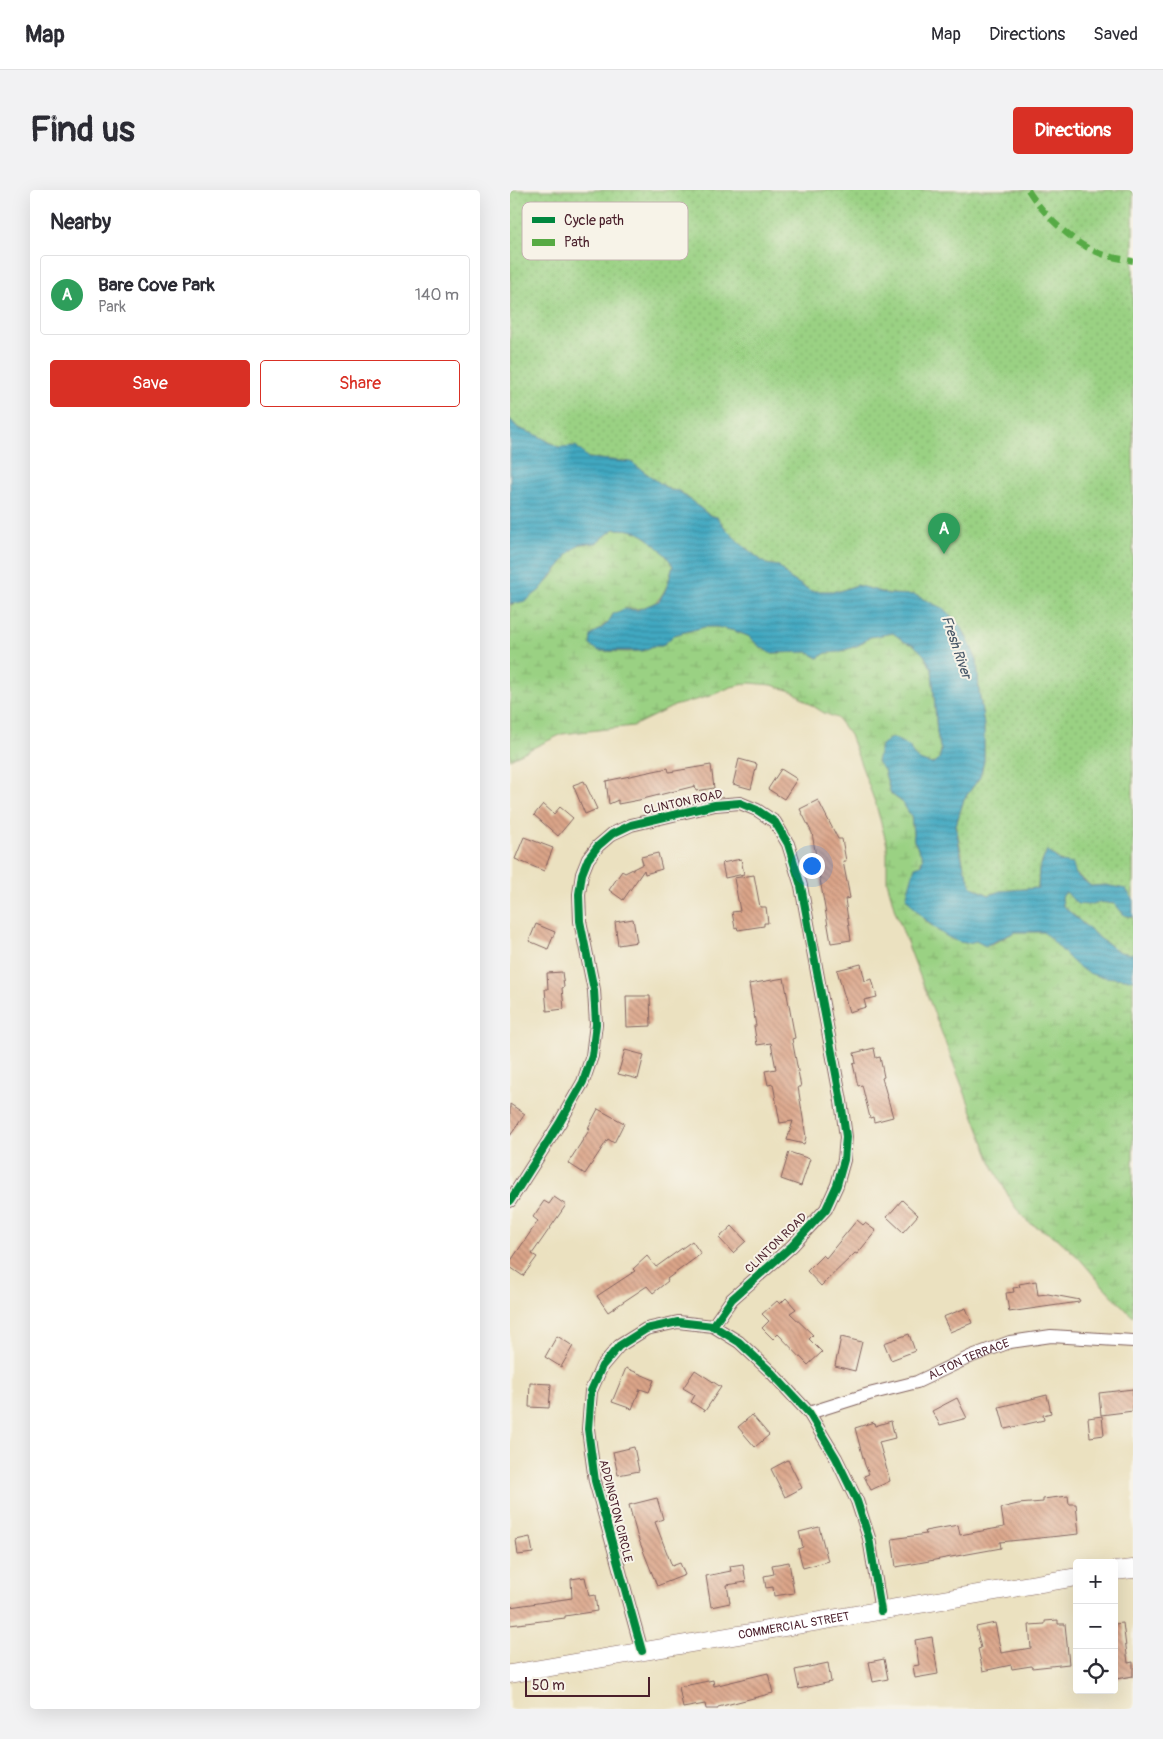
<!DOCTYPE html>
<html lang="en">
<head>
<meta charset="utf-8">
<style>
  :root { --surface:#fff; --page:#f2f2f3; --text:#2b2b33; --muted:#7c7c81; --line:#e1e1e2; --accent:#d93025 }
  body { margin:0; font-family:Pangolin,sans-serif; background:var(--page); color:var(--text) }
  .controls { position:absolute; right:15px; bottom:15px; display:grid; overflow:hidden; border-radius:5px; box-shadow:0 5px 20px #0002 }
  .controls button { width:45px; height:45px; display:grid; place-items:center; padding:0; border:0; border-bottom:1px solid var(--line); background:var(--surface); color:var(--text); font:25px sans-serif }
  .scale { position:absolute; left:15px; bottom:12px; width:125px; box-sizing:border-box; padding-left:5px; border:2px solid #4a1f2b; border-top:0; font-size:14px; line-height:18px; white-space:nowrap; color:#4a1f2b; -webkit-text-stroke:4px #f7f3e8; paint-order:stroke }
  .you { position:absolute; left:301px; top:675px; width:18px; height:18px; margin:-12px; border:4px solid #fff; border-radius:50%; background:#1a73e8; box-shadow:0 0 0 8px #1a73e833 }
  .badge { display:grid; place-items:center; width:32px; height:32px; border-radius:50%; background:var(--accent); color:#fff; font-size:16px; font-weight:700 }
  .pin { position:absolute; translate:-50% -41px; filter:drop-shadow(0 1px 2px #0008) }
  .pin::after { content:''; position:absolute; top:26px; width:18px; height:15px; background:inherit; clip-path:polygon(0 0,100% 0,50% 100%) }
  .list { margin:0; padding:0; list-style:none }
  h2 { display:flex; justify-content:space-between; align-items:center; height:65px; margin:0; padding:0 20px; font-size:21px }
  h2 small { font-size:16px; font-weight:400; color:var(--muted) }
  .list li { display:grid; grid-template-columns:32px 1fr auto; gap:15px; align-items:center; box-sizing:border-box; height:80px; margin:0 10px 10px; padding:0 10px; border:1px solid var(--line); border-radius:5px }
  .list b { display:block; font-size:19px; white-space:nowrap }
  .list p { margin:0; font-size:16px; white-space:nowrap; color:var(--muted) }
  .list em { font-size:16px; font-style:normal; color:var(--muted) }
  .actions { display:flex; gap:10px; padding:15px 20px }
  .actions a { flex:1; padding:11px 0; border:1px solid var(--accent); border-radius:5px; text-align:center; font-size:18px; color:var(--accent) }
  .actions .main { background:var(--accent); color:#fff }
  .icon { flex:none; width:28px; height:28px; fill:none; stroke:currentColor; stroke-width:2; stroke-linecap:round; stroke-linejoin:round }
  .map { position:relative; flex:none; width:623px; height:1519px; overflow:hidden; border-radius:5px }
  header { display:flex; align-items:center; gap:30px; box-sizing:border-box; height:70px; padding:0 25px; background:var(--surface); border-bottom:1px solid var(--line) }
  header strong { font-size:24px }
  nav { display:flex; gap:28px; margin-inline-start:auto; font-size:18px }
  .intro { display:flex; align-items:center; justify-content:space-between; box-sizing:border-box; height:120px; padding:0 30px }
  h1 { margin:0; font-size:35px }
  .button { padding:12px 22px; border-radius:5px; background:var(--accent); color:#fff; font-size:18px; font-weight:700 }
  main { display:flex; gap:30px; padding:0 30px }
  aside { flex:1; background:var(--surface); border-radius:5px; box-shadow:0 5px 20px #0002 }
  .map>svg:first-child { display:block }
</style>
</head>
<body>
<header>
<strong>Map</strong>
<nav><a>Map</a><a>Directions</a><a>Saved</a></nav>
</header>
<div class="intro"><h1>Find us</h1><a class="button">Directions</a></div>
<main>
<aside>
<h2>Nearby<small></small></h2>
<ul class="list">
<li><span class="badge" style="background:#2e9e5b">A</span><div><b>Bare Cove Park</b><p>Park</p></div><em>140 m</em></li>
</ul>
<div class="actions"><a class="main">Save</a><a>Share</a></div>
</aside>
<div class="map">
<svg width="623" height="1519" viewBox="0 0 623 1519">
  <defs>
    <pattern id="wetland-marsh" width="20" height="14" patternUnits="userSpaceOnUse" patternTransform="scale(1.25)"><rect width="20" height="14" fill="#9ad183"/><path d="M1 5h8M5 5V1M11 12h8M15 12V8" fill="none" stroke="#86b371"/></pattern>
    <pattern id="park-dots" width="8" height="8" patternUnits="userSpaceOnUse" patternTransform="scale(1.25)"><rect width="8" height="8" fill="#9ad183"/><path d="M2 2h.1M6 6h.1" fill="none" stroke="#86b371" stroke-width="1.8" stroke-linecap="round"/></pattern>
    <pattern id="water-rules" width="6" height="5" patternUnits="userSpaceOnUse" patternTransform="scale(1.25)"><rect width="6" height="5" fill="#41a8c1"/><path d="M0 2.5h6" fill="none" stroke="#38889d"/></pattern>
    <pattern id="building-back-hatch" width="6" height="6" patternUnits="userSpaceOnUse" patternTransform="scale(1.25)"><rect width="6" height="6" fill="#dba589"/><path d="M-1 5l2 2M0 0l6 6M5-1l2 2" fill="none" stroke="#b48670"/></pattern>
  </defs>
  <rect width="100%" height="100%" fill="#f7f3e8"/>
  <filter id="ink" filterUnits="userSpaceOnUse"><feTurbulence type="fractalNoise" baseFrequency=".02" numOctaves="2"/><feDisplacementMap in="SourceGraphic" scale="10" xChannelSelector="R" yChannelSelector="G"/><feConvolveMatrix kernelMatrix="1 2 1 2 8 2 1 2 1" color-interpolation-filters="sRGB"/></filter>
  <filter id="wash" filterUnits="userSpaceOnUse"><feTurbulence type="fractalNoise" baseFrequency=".0096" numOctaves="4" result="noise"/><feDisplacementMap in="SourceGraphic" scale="20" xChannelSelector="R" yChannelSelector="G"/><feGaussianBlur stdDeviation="1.12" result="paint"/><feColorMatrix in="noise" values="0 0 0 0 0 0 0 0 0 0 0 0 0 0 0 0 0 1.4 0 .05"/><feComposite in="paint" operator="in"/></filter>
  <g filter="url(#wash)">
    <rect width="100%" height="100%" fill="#ebe1c0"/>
    <path fill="url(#wetland-marsh)" stroke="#727857" d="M 104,339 C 109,339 115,339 120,340 C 137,343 155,362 163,376 C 155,405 149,421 114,419 L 81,446 L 89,461 L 118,462 L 132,461 L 143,456 L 152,456 L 164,445 L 194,437 L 207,437 L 225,441 L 238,446 L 249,456 L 260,463 L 298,462 L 308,468 L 316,463 L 329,462 L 349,455 L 360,447 L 383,443 L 395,452 L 404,455 L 414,465 L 422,479 L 427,543 L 431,561 L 429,569 L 421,574 L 410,571 L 402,564 L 374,580 L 381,604 L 392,612 L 401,626 L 404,651 L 413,668 L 396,708 L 419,734 L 456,753 L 466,751 L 482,754 L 505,742 L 534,742 L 544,751 L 606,787 L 623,790 L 623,1127 L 593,1096 L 569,1068 L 547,1048 L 518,1032 L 504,1016 L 484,979 L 385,721 L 377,691 L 377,655 L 366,615 L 340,545 L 327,528 L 314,523 L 297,512 L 284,502 L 262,495 L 240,493 L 221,497 L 200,506 L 164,516 L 123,536 L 52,544 L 0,569 L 0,414 L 2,415 L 40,389 L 58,364 L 70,354 L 86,353 Z"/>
    <path fill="url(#park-dots)" stroke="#727857" d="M 0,0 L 623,0 L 623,710 L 621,707 L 596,695 L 581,696 L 537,660 L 529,680 L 528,698 L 490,701 L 479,705 L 462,697 L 454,677 L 446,635 L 454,609 L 470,587 L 474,571 L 474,536 L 469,501 L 467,470 L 452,438 L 405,405 L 378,404 L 347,395 L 330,401 L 301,401 L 278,387 L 269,376 L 256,374 L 232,355 L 216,339 L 207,327 L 199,325 L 169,301 L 160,300 L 147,291 L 121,272 L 78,268 L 66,256 L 48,257 L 29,246 L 8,238 L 0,229 Z
      M 556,702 L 578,715 L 590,712 L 605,714 L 614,725 L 623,727 L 623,764 L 609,762 L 588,747 L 553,716 L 552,707 Z"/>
    <path fill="url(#water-rules)" stroke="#466476" d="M 0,229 L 8,238 L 29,246 L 48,257 L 66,256 L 78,268 L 121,272 L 147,291 L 160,300 L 169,301 L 199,325 L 207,327 L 216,339 L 232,355 L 256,374 L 269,376 L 278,387 L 301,401 L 330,401 L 347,395 L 378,404 L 405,405 L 434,419 L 452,438 L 467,470 L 469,501 L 474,536 L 474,571 L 470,587 L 454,609 L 446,635 L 450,660 L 454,677 L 462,697 L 479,705 L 490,701 L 528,698 L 529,680 L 537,660 L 551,672 L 563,674 L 566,685 L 581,696 L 596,695 L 616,699 L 623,710 L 623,727 L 614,725 L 605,714 L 590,712 L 578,715 L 567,714 L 556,702 L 552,707 L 553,716 L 588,747 L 609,762 L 623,764 L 623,790 C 611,788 599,788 588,786 C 564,781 551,756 533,742 L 505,742 L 475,756 L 466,751 C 463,752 458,753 455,753 C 432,750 410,725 396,708 L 405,677 L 411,675 L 413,668 L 404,651 L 401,626 L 392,612 L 381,604 L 374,580 L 367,572 L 371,555 L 382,547 L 400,557 C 403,568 410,571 422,574 L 429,569 L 431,561 L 427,543 L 422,479 L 414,465 L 404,455 L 395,452 L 383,443 L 360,447 L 349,455 L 329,462 L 316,463 L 308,468 L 298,462 L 260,463 L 249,456 L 238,446 L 225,441 L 207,437 L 194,437 L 164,445 L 152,456 L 143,456 L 132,461 L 89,461 L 80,455 L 81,446 L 98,433 L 103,424 L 114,419 L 127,420 L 149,411 L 157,397 L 163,376 C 156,363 136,343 120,340 C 115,339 109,339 104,339 L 86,353 L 70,354 L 58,364 L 53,372 L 30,400 L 16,411 L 0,414 Z"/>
    <g id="blocks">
      <path fill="url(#building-back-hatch)" d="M 229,569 L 247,574 L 241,599 L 223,594 Z
        M 201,575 L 204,598 L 186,601 L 185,596 L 129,610 L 108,614 L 108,610 L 99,614 L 96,591 L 158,578 L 159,582 Z
        M 271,579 L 287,589 L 274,609 L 258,599 Z
        M 74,591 L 87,619 L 75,624 L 63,595 Z
        M 308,610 L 328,649 L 332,649 L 336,671 L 333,671 L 340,708 L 335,709 L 341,750 L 321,753 L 302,643 L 290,619 Z
        M 33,614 L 44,624 L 50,617 L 63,628 L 48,646 L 24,625 Z
        M 14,647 L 43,658 L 34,681 L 5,669 Z
        M 148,663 L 152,679 L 135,684 L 134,680 L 113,710 L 99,700 L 112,681 L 115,683 L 133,674 L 131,667 Z
        M 231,669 L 234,684 L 215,688 L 212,673 Z
        M 244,685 L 250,717 L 256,717 L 258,733 L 254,733 L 254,736 L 228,740 L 227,737 L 225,738 L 222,722 L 230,721 L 224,688 Z
        M 123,729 L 127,752 L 108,755 L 105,732 Z
        M 26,734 L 45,742 L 38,759 L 19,751 Z
        M 351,774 L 355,791 L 362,789 L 367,807 L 354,810 L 356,817 L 339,822 L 327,780 Z
        M 52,782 L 54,797 L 52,798 L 54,819 L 37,821 L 35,799 L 38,799 L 37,783 Z
        M 274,788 L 285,848 L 282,849 L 291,897 L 288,897 L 296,947 L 294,954 L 277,950 L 283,931 L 270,933 L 263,894 L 258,895 L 255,881 L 266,879 L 261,853 L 247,855 L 244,836 L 246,836 L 239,794 Z
        M 116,806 L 140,806 L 141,836 L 117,837 Z
        M 364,858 L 366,868 L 370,867 L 374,887 L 372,888 L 383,927 L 364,932 L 363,927 L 360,928 L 352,895 L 348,896 L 343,874 L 346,873 L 344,863 Z
        M 115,860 L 134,865 L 128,889 L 108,884 Z
        M 0,914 L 15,924 L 0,946 Z
        M 88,919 L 114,933 L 104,953 L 98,949 L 75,984 L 58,973 L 80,939 L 78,938 Z
        M 279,962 L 300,969 L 291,996 L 271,989 Z
        M 44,1007 L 56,1015 L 22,1064 L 27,1067 L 13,1086 L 0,1077 L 0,1072 L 28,1031 L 23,1027 L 34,1011 L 39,1014 Z
        M 392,1010 L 408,1025 L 393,1042 L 377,1027 Z
        M 347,1030 L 353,1035 L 355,1033 L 366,1041 L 347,1064 L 345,1063 L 311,1096 L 297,1081 L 313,1065 L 316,1068 Z
        M 222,1036 L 236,1051 L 223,1063 L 209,1048 Z
        M 182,1051 L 191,1064 L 157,1089 L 158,1091 L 143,1103 L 137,1096 L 98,1122 L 87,1106 L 125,1081 L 123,1079 L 137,1066 L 146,1077 Z
        M 526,1091 L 528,1105 L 538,1104 L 570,1110 L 569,1112 L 499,1122 L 496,1103 L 504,1102 L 503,1098 L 510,1097 L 509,1094 Z
        M 276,1108 L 286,1119 L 280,1123 L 303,1145 L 299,1149 L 312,1162 L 298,1175 L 268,1144 L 263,1149 L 252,1138 L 259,1131 L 252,1124 L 267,1111 L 270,1114 Z
        M 456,1118 L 462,1133 L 440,1142 L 433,1127 Z
        M 399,1144 L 405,1161 L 381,1170 L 374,1153 Z
        M 47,1146 L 63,1156 L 51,1177 L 35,1167 Z
        M 331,1147 L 352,1152 L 345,1181 L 325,1176 Z
        M 116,1178 L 144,1190 L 139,1202 L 130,1199 L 122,1219 L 102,1212 Z
        M 185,1180 L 211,1197 L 195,1221 L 181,1212 L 185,1205 L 173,1198 Z
        M 20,1193 L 41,1194 L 39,1218 L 19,1217 Z
        M 623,1199 L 623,1221 L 591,1225 L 589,1203 Z
        M 537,1205 L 541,1223 L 533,1225 L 534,1230 L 495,1239 L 489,1217 Z
        M 447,1208 L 457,1228 L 430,1235 L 422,1221 Z
        M 242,1225 L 259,1245 L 245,1257 L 228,1237 Z
        M 592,1226 L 594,1245 L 580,1247 L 578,1228 Z
        M 381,1231 L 385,1248 L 369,1252 L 380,1291 L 361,1300 L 354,1286 L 359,1284 L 355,1275 L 345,1238 L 364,1232 L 365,1236 Z
        M 124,1257 L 129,1281 L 108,1285 L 103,1262 Z
        M 278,1270 L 292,1298 L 275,1307 L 261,1279 Z
        M 558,1306 L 559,1314 L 566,1314 L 569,1344 L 490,1352 L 491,1358 L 386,1377 L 382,1349 L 416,1344 L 415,1341 L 448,1335 L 450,1345 L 494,1337 L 491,1318 L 508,1314 L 533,1312 L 533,1309 Z
        M 147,1308 L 153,1329 L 145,1332 L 162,1376 L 170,1373 L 175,1385 L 147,1396 L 127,1345 L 119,1315 Z
        M 309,1337 L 318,1371 L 293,1378 L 288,1359 L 293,1357 L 289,1342 Z
        M 20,1347 L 23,1363 L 8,1365 L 6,1350 Z
        M 279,1372 L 284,1403 L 264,1406 L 263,1397 L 256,1398 L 254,1386 L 264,1384 L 262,1375 Z
        M 233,1374 L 236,1392 L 217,1395 L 220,1413 L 201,1417 L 196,1386 L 221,1381 L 220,1376 Z
        M 75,1387 L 79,1406 L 85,1405 L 87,1421 L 55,1426 L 55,1428 L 0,1435 L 0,1417 L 62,1408 L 61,1389 Z
        M 548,1430 L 548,1434 L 555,1434 L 559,1474 L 522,1478 L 521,1476 L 502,1479 L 501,1475 L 473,1481 L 468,1459 L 471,1458 L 466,1437 L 485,1433 L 491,1463 L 521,1458 L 519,1435 L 535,1434 L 535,1431 Z
        M 613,1433 L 618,1473 L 623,1472 L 623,1486 L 606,1489 L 604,1480 L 604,1434 Z
        M 422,1447 L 428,1484 L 405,1488 L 403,1476 L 409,1475 L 405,1450 Z
        M 374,1469 L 378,1489 L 363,1492 L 359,1472 Z
        M 318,1473 L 321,1492 L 289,1499 L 285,1480 Z
        M 258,1483 L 263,1503 L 208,1517 L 208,1519 L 196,1519 L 195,1514 L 173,1518 L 169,1497 L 203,1490 L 204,1496 Z"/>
    </g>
  </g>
  <g filter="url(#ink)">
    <use href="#blocks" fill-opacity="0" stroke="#82635f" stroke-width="1"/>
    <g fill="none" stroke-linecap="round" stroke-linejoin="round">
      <defs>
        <g id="street">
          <path d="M 0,1011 L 49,934 L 73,892 L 82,866 L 86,834 L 84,800 L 70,731 L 69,704 L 72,684 L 78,669 L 88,656 L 102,644 L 121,635 L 205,615 L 230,613 L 247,620 L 265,632 L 278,654 L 291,696 L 331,911 L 336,947 L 334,970 L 327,995 L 316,1019 L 282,1056 L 222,1109 L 203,1136"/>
          <path id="s1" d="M 299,1223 L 359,1204 L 407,1192 L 462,1166 L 500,1152 L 541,1146 L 623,1151"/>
          <path d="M 132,1461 L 85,1291 L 78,1239 L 81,1201 L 92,1176 L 109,1156 L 136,1139 L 168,1132 L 203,1136 L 229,1152 L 262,1183 L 299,1223 L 326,1268 L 347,1311 L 359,1348 L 371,1421"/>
        </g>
        <g id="secondary">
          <path d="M 604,1381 L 623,1379"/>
          <path id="s2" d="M 0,1484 L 567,1387"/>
        </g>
      </defs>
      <use href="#street" stroke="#82635f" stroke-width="14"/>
      <use href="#secondary" stroke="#82635f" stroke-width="19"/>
      <use href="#street" stroke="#fff" stroke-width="12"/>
      <use href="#secondary" stroke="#fff" stroke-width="18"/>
      <path stroke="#57aa44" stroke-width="6" stroke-dasharray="12 6" stroke-linecap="butt" d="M 518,0 C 533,24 562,53 589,63 C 599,67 612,69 623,71"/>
      <defs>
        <path id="cycleway" d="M 0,1011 L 49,934 L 73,892 L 82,866 L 86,834 L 84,800 L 70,731 L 69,704 L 72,684 L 78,669 L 88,656 L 102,644 L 121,635 L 205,615 L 230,613 L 247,620 L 265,632 L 278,654 L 291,696 L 331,911 L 336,947 L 334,970 L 327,995 L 316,1019 L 282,1056 L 222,1109 L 203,1136
          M 132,1461 L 85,1291 L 78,1239 L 81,1201 L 92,1176 L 109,1156 L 136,1139 L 168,1132 L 203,1136 L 229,1152 L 262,1183 L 299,1223 L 326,1268 L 347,1311 L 359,1348 L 371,1421"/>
      </defs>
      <use href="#cycleway" stroke="#f7f3e8" stroke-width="11"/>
      <use href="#cycleway" stroke="#00873e" stroke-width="8"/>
    </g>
  </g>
  <g text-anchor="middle" stroke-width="4" stroke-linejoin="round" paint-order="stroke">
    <g font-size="12" fill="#4a1f2b" stroke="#f7f3e8">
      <text transform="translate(173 612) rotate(-12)" y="4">CLINTON ROAD</text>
      <text transform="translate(266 1053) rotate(-44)" y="4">CLINTON ROAD</text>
      <text dy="4" stroke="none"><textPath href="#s1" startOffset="169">ALTON TERRACE</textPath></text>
      <text transform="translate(106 1321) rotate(76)" y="4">ADDINGTON CIRCLE</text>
      <text dy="4" stroke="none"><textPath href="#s2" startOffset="288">COMMERCIAL STREET</textPath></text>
    </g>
    <g font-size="14" font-style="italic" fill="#465667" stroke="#f7f3e8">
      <text transform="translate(447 457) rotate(71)" y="5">Fresh River</text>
    </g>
  </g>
  <rect x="12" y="12" width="166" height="58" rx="8" fill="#f7f3e8" stroke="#c3b3af" stroke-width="1"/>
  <rect x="22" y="27" width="23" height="6" fill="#00873e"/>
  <rect x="22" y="49" width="23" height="7" fill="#57aa44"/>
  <g font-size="14" fill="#4a1f2b">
    <text x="54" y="35">Cycle path</text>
    <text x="54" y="57">Path</text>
  </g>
</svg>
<div class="controls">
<button>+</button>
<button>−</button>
<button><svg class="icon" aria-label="locate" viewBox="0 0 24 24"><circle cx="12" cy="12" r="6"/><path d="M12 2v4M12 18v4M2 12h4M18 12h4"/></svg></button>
</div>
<div class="scale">50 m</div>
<div class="you"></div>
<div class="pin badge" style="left:434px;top:364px;background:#2e9e5b">A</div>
</div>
</main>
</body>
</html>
